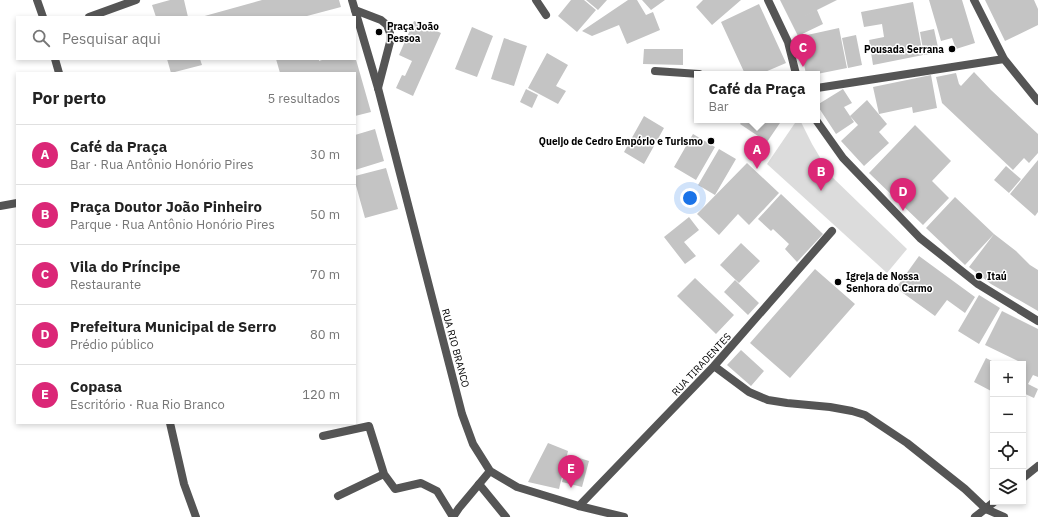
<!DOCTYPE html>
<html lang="pt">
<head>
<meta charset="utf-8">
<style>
  :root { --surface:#fff; --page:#f6f6f6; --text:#222; --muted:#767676; --line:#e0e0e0; --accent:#db2777 }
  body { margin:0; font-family:"IBM Plex Sans",sans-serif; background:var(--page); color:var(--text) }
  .controls { position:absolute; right:12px; bottom:12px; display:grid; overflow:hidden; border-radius:0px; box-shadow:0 2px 6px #0003 }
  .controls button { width:36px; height:36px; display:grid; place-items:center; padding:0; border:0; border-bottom:1px solid var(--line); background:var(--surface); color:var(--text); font:20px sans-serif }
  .you { position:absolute; left:690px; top:198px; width:14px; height:14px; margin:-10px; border:3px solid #fff; border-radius:50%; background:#1a73e8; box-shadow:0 0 0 6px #1a73e833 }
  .badge { display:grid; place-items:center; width:26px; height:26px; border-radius:50%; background:var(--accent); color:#fff; font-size:13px; font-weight:700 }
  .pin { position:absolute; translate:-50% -33px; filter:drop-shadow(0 1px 2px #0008) }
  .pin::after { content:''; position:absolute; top:21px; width:14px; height:12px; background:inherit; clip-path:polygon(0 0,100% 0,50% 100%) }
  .popup { position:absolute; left:694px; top:71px; width:126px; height:52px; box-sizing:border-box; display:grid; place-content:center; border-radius:0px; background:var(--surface); filter:drop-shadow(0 1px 3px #0005); font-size:13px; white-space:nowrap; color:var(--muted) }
  .popup b { font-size:15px; color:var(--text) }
  .popup::after { content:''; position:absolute; left:50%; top:100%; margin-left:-8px; border:8px solid transparent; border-top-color:var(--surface) }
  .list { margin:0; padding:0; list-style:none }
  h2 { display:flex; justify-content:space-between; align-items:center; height:52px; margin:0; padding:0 16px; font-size:17px }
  h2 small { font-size:13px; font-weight:400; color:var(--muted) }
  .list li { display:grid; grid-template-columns:26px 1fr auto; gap:12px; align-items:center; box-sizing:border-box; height:60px; padding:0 16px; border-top:1px solid var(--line) }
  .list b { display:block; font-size:15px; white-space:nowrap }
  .list p { margin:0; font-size:13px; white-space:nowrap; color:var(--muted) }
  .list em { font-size:13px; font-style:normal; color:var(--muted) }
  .icon { flex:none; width:22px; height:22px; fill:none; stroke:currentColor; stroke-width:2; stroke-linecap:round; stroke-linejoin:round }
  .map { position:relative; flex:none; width:1038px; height:517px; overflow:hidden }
  .search { position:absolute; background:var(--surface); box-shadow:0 2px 6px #0003; left:16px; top:16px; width:340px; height:44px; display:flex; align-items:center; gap:10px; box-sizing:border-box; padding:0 14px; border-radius:0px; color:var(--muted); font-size:15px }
  .panel { position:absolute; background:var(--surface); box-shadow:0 2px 6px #0003; left:16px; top:72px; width:340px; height:352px; border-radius:0px }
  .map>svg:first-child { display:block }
</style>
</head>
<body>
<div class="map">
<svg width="1038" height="517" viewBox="0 0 1038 517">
  <rect width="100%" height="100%" fill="#fff"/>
  <path fill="#dcdcdc" d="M 797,120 L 800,120 L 812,144 L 831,176 L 861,205 L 907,249 L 887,273 L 767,164 Z"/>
  <path fill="#c4c4c4" d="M 170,0 L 184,0 L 188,17 L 156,17 L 152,5 Z
    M 262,0 L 339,0 L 341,7 L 307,16 L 307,17 L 201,17 Z
    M 571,0 L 584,0 L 596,10 L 577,32 L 558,16 Z
    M 586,0 L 607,0 L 598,10 Z
    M 628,0 L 637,0 L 646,15 L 653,12 L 660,30 L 627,44 L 619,25 L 592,36 L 582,31 Z
    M 642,0 L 665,0 L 651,10 Z
    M 703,0 L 741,0 L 712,25 L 696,7 Z
    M 780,0 L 837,0 L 805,16 L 817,10 L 823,24 L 798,36 Z
    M 929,0 L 962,0 L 975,43 L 956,49 L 952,38 L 941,41 Z
    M 985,0 L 1034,0 L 1038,9 L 1038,25 L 1005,41 Z
    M 913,2 L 923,55 L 873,65 L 869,40 L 884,37 L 882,24 L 864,27 L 861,12 Z
    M 759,4 L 786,63 L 765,72 L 745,74 L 721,22 Z
    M 414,21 L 441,33 L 413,96 L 396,88 L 402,75 L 405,76 L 412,61 L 399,55 Z
    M 472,27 L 493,36 L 477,77 L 455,69 Z
    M 839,28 L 847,68 L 817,74 L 806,74 L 798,37 Z
    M 934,29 L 939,52 L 924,55 L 920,32 Z
    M 856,35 L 862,65 L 848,68 L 842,38 Z
    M 504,38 L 527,46 L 514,86 L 491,79 Z
    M 644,49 L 683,49 L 683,65 L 643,64 Z
    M 547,53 L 568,65 L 556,86 L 566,91 L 558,104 L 528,88 Z
    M 355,56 L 371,112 L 355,116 L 355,73 L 280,73 L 276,59 L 319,59 L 319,61 L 325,59 L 355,59 Z
    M 167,59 L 200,59 L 202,65 L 171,73 Z
    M 974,72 L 991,90 L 1038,134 L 1038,153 L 1029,163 L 1024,158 L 1013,170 L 942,103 L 936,77 L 956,73 L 959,84 L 961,86 Z
    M 931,75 L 937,108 L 913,113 L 912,107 L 879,114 L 873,87 Z
    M 526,89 L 538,95 L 532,108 L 520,102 Z
    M 843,89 L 852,103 L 844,107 L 854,122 L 836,134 L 817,105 Z
    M 867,100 L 887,124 L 879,132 L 889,143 L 864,166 L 841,141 L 858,125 L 850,116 Z
    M 644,116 L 664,128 L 644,164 L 624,152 Z
    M 743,120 L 782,120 L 767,142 L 740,124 Z
    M 915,125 L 951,161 L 932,181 L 949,198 L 923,225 L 869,173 Z
    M 375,129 L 384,161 L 355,170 L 355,135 Z
    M 693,134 L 715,147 L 696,180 L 674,167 Z
    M 719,149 L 736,159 L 715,195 L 698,185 Z
    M 1038,160 L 1038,212 L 1035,216 L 1010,194 Z
    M 747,163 L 779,193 L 749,225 L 738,214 L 719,235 L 697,214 Z
    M 1006,166 L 1021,179 L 1009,193 L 994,180 Z
    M 386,168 L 398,209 L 365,218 L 355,182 L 355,176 Z
    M 781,194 L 823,234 L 797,262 L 785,249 L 789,244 L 773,229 L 771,231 L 758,219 Z
    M 955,197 L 994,234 L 965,265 L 926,228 Z
    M 689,217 L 699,230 L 684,242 L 696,256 L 685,264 L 664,237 Z
    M 994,234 L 1016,251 L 1030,265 L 1038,270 L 1038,311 L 991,284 L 969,267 Z
    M 741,243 L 760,261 L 739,283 L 720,265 Z
    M 919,256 L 975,297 L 965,313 L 947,300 L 935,316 L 896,288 Z
    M 815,269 L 855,304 L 790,378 L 750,343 Z
    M 695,278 L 734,315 L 716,334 L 677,296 Z
    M 735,280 L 759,303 L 748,315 L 724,292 Z
    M 979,295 L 1000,308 L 979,344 L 958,331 Z
    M 1002,311 L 1038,329 L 1038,377 L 1033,375 L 1028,384 L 1038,389 L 1034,398 L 1023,393 L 1023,364 L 1021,364 L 1022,363 L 985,345 Z
    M 741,350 L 764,371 L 751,386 L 727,365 Z
    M 986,358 L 998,364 L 993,364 L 993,392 L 974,382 Z
    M 548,443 L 568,451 L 559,489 L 528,482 Z
    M 570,455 L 589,461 L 582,487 L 562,482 Z"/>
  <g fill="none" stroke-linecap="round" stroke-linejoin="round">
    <path stroke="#555" stroke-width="8" d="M 355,10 L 381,20 L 387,25 L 390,33 L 390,42 L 378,88"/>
    <path stroke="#555" stroke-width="8" d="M 37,0 L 43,17
      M 536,0 L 546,15
      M 768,0 L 788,42 L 796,74
      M 974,0 L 1004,59 L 1038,101
      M 89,17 L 136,0
      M 55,59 L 59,73
      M 655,71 L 699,74
      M 817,88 L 1004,59
      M 816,120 L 843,158 L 920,238 L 978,284 L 1038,321
      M 0,206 L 17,203
      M 714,366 L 749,392 L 768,400 L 787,403 L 830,407 L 852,411 L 865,415 L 907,443 L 965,489 L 986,509 L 1004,517
      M 170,423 L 184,484 L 196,517
      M 323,436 L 369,426 L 384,474 L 395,489 L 421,483 L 437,491 L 453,517
      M 1023,478 L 1038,466
      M 479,484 L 506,517
      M 338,496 L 384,474
      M 579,506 L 714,366 L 832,231
      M 975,517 L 994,502"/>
    <path stroke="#555" stroke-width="8" d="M 352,0 L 378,88 L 462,414 L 473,444 L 490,471 L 517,487 L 579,506 L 624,517
      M 453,517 L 459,508 L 490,471"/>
  </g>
  <g fill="#000" stroke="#fff" stroke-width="1.5">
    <circle cx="379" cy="32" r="4"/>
    <circle cx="952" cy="49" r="4"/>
    <circle cx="711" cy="141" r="4"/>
    <circle cx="979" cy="276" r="4"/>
    <circle cx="838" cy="282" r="4"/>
  </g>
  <g text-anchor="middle" stroke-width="3" stroke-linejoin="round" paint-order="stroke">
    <g font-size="10" font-weight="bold" fill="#000" stroke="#fff" text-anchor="start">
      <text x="387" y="30">Praça João<tspan x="387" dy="12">Pessoa</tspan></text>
      <text x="944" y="53" text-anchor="end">Pousada Serrana</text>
      <text x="703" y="145" text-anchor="end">Queijo de Cedro Empório e Turismo</text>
      <text x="846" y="280">Igreja de Nossa<tspan x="846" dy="12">Senhora do Carmo</tspan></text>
      <text x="987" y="280">Itaú</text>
    </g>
    <g font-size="10" fill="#000" stroke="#fff">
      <text transform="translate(456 348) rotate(75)" y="4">RUA RIO BRANCO</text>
      <text transform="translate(701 364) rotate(-47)" y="4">RUA TIRADENTES</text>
    </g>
  </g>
</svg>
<div class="controls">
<button>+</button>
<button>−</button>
<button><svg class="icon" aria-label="locate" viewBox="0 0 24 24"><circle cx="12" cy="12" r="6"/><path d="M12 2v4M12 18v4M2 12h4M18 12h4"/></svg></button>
<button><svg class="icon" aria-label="layers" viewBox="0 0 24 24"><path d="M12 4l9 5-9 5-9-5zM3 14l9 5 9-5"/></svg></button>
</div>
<div class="you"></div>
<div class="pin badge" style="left:757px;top:169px">A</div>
<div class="popup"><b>Café da Praça</b>Bar</div>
<div class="pin badge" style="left:821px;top:191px">B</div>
<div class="pin badge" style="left:803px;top:67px">C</div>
<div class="pin badge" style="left:903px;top:211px">D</div>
<div class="pin badge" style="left:571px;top:488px">E</div>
<div class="search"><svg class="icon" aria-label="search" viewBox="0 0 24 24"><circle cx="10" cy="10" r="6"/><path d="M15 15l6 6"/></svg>Pesquisar aqui</div>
<section class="panel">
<h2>Por perto<small>5 resultados</small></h2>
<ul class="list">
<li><span class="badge">A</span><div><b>Café da Praça</b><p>Bar · Rua Antônio Honório Pires</p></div><em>30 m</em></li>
<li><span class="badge">B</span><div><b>Praça Doutor João Pinheiro</b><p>Parque · Rua Antônio Honório Pires</p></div><em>50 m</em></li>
<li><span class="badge">C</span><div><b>Vila do Príncipe</b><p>Restaurante</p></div><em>70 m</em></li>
<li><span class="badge">D</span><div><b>Prefeitura Municipal de Serro</b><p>Prédio público</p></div><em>80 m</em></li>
<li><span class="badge">E</span><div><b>Copasa</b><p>Escritório · Rua Rio Branco</p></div><em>120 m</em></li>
</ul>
</section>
</div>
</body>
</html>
